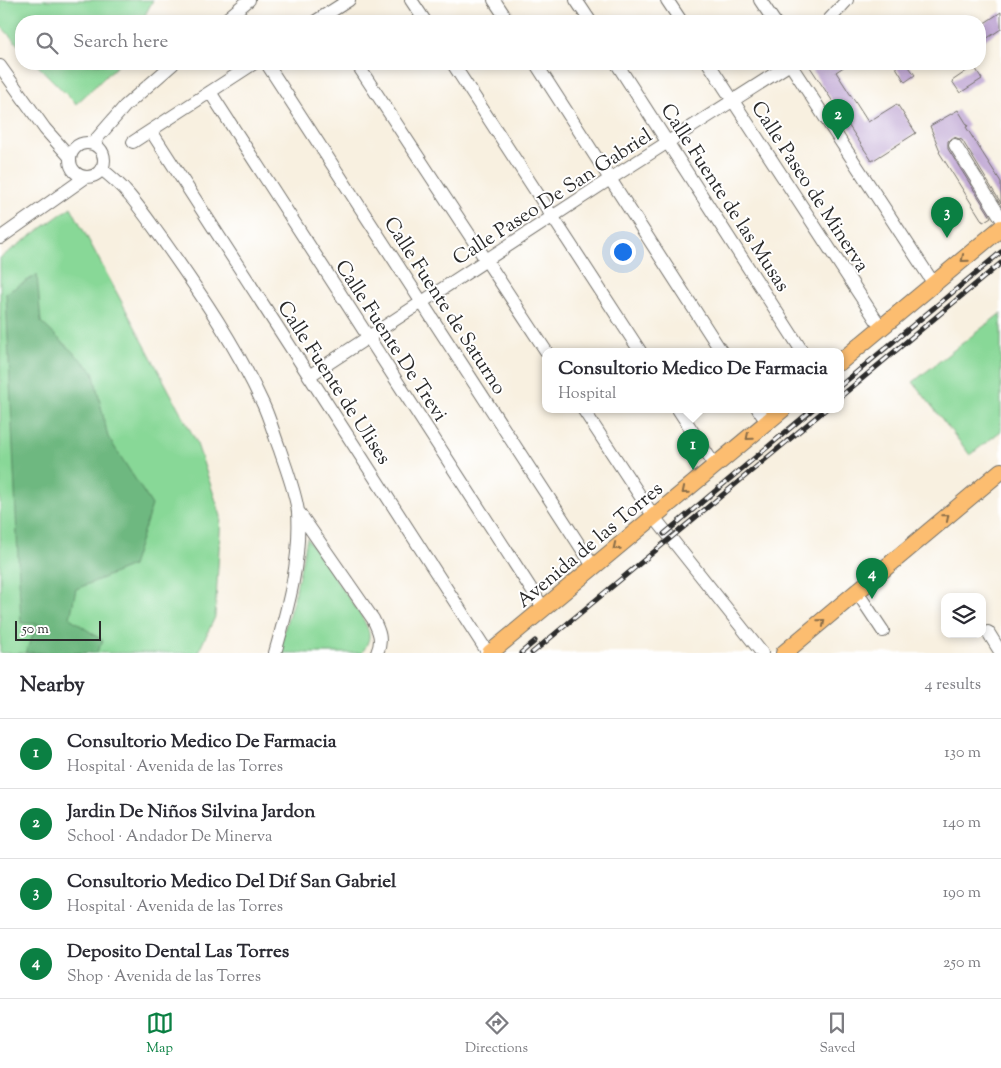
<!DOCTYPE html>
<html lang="en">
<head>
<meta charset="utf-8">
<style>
  :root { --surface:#fff; --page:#f7f7f7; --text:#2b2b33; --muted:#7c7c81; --line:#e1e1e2; --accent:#0b8043 }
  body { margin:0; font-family:"Sorts Mill Goudy",serif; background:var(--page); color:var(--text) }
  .controls { position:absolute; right:15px; bottom:15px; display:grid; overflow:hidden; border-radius:10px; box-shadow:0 2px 8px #0003 }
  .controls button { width:45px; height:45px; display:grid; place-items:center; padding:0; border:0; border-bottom:1px solid var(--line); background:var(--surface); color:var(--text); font:25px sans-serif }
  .scale { position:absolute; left:15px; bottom:12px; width:86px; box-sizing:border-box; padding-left:5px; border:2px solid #2b2b2b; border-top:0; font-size:14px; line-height:18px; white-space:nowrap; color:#2b2b2b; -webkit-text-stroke:4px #fff; paint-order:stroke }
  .you { position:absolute; left:622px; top:251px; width:18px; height:18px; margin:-12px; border:4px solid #fff; border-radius:50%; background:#1a73e8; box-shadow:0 0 0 8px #1a73e833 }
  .badge { display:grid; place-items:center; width:32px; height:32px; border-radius:50%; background:var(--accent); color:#fff; font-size:16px; font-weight:700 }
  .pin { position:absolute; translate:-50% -41px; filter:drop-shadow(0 1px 2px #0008) }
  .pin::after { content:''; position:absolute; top:26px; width:18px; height:15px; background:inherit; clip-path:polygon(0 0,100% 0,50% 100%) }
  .popup { position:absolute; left:542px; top:348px; width:302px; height:65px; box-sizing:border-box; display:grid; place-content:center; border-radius:10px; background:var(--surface); filter:drop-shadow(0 1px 4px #0005); font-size:16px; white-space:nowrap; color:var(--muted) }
  .popup b { font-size:19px; color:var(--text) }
  .popup::after { content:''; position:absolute; left:50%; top:100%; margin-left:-10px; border:10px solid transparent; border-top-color:var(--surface) }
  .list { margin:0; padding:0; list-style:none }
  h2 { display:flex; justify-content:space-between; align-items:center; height:65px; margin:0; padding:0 20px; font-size:21px }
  h2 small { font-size:16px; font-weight:400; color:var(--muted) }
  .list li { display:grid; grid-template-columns:32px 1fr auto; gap:15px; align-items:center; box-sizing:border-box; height:70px; padding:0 20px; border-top:1px solid var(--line) }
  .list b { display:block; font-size:19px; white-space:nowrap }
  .list p { margin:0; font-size:16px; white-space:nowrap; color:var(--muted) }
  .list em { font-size:16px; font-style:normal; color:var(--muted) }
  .icon { flex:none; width:28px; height:28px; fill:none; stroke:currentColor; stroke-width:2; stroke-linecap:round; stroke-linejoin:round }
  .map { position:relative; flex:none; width:1001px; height:653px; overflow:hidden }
  .search { position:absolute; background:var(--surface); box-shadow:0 2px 8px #0003; left:15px; right:15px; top:15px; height:55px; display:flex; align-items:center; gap:12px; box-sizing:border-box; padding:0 18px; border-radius:20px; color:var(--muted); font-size:19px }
  .sheet { height:345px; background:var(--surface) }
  nav { display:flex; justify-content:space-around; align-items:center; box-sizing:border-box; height:70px; border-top:1px solid var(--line); background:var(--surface); font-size:14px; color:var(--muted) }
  nav a { display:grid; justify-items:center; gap:2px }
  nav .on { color:var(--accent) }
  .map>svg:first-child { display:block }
</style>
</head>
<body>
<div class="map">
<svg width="1001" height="653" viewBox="0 0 1001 653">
  <rect width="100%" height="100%" fill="#fff"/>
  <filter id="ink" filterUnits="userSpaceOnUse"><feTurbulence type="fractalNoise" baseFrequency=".02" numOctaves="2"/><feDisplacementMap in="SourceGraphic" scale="10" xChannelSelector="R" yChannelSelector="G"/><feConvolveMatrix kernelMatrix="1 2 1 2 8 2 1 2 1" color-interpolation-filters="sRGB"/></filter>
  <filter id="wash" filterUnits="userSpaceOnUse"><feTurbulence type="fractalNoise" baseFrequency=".0096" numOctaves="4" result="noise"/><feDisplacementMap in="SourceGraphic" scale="20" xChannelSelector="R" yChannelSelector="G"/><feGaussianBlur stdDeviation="1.12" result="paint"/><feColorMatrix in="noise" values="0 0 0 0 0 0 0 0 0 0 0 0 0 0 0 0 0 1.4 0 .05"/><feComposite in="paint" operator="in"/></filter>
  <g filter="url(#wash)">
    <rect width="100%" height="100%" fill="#f8f0e0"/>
    <path fill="#88d897" stroke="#5a8261" d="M 0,0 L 153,0 L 142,21 L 21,21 L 21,48 L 0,25 Z
      M 36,64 L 119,64 L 76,104 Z
      M 71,207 L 196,441 L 221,516 L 215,617 L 198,653 L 0,653 L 0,258 Z
      M 1001,313 L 1001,431 L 970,455 L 913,382 Z
      M 307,538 L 362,617 C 371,634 372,637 362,653 L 277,653 L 294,598 Z"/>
    <path fill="#6eb880" stroke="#4c7256" d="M 37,275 L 41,322 L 93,371 L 108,437 L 152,505 L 132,566 L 76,589 L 70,618 L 103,641 L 96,653 L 25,653 L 38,624 L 21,623 L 6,293 Z"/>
    <g id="blocks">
      <path fill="#bba1d0" d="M 1001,12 L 1001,29 L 980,43 L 980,26 Z
        M 816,64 L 848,64 L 836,72 L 868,122 L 897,104 L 916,133 L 872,161 L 810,67 Z
        M 894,64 L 907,64 L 915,75 L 905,82 Z
        M 974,66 L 982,79 L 960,93 L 952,81 Z
        M 958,110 L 968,126 L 966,127 L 1001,182 L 1001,203 L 962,140 L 954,137 L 948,141 L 948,149 L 991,217 L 983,222 L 939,152 L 940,151 L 930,126 Z"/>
    </g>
  </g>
  <g filter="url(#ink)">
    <use href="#blocks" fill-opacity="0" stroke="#73706a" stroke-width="1"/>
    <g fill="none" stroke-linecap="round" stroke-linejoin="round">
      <defs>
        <path id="minor" d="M 411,0 L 425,21
          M 494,0 L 508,21
          M 576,0 L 590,21
          M 667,0 L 681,21
          M 760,0 L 774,21
          M 224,21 L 249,0
          M 316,21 L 349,0
          M 828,21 L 847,0
          M 267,64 L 593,566
          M 357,64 L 546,351
          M 453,64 L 640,351
          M 536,64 L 721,351
          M 617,64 L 802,351
          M 709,64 L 882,329
          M 0,66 L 45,129 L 70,157
          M 210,92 L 544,609
          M 151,131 L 488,653
          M 133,142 L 253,64
          M70 160a17 17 0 1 1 34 0a17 17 0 1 1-34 0Z
          M 92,144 L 125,106 L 173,64
          M 955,145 L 1001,218
          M 101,169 C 128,188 145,216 165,243 C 201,294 237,347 263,404 C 270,419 274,435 280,450 C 286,468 296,494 298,512 C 301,561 288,607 275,653
          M 0,238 L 86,177
          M 309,376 L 610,179 L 790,64 L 934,284
          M 583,409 L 654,517 L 762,653
          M 678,409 L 715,466
          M 758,409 L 767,422
          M 298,511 L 373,619 C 379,631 383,640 377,653
          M 857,592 L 883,631
          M 988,632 L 1001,653"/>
        <path id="major" d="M 840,362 L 1001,228
          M 490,653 L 783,409
          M 784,653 L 1001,471"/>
      </defs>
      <use href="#minor" stroke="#73706a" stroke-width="14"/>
      <use href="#major" stroke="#73706a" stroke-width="18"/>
      <use href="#minor" stroke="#fff" stroke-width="12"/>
      <use href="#major" stroke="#fcbd6f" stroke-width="16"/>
      <defs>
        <path id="rail" d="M 840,386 L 1001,252
          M 840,397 L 1001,263
          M 664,534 L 813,409
          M 521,653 L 535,641
          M 532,653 L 826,409"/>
      </defs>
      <use href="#rail" stroke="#2b2b2b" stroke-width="5"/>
      <use href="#rail" stroke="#fff" stroke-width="3" stroke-dasharray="9" stroke-linecap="butt"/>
    </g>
    <defs><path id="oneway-chevron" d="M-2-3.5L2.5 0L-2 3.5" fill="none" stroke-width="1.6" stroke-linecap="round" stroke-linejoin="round" transform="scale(1.25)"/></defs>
    <g stroke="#896d4a">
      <use href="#oneway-chevron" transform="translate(964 259) rotate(140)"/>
      <use href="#oneway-chevron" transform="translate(749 437) rotate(140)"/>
      <use href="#oneway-chevron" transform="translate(685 491) rotate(140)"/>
      <use href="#oneway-chevron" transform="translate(946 517) rotate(-40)"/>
      <use href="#oneway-chevron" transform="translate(616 547) rotate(141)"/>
      <use href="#oneway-chevron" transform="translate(822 622) rotate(-40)"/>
    </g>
  </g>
  <g text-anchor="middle" stroke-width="4" stroke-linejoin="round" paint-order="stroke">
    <g font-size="20" fill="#2b2b2b" stroke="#fff">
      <text transform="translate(811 186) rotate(57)" y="7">Calle Paseo de Minerva</text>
      <text transform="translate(552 196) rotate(-33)" y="7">Calle Paseo De San Gabriel</text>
      <text transform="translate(726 197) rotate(57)" y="7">Calle Fuente de las Musas</text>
      <text transform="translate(446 305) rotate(57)" y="7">Calle Fuente de Saturno</text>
      <text transform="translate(392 340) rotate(57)" y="7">Calle Fuente De Trevi</text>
      <text transform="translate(335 382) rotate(57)" y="7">Calle Fuente de Ulises</text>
      <text transform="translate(589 544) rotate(-40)" y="7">Avenida de las Torres</text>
    </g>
  </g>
</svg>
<div class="controls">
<button><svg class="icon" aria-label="layers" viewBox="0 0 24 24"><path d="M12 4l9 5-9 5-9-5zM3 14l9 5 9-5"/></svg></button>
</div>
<div class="scale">50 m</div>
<div class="you"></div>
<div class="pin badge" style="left:693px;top:470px">1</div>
<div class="popup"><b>Consultorio Medico De Farmacia</b>Hospital</div>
<div class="pin badge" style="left:838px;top:140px">2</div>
<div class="pin badge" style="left:947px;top:238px">3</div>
<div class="pin badge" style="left:872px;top:599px">4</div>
<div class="search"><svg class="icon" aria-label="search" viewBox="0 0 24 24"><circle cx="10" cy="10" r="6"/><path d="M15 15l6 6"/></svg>Search here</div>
</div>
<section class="sheet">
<h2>Nearby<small>4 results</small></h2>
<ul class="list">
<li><span class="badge">1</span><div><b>Consultorio Medico De Farmacia</b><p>Hospital · Avenida de las Torres</p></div><em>130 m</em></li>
<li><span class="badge">2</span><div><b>Jardin De Niños Silvina Jardon</b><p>School · Andador De Minerva</p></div><em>140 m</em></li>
<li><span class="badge">3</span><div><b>Consultorio Medico Del Dif San Gabriel</b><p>Hospital · Avenida de las Torres</p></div><em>190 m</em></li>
<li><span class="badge">4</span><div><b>Deposito Dental Las Torres</b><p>Shop · Avenida de las Torres</p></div><em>250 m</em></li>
</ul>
</section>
<nav>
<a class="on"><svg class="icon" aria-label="map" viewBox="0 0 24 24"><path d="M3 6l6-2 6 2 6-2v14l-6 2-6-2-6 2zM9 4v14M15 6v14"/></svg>Map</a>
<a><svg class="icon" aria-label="directions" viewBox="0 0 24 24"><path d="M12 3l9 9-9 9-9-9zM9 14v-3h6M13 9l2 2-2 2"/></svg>Directions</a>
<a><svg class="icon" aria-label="saved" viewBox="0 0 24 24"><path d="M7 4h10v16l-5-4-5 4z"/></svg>Saved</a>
</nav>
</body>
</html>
